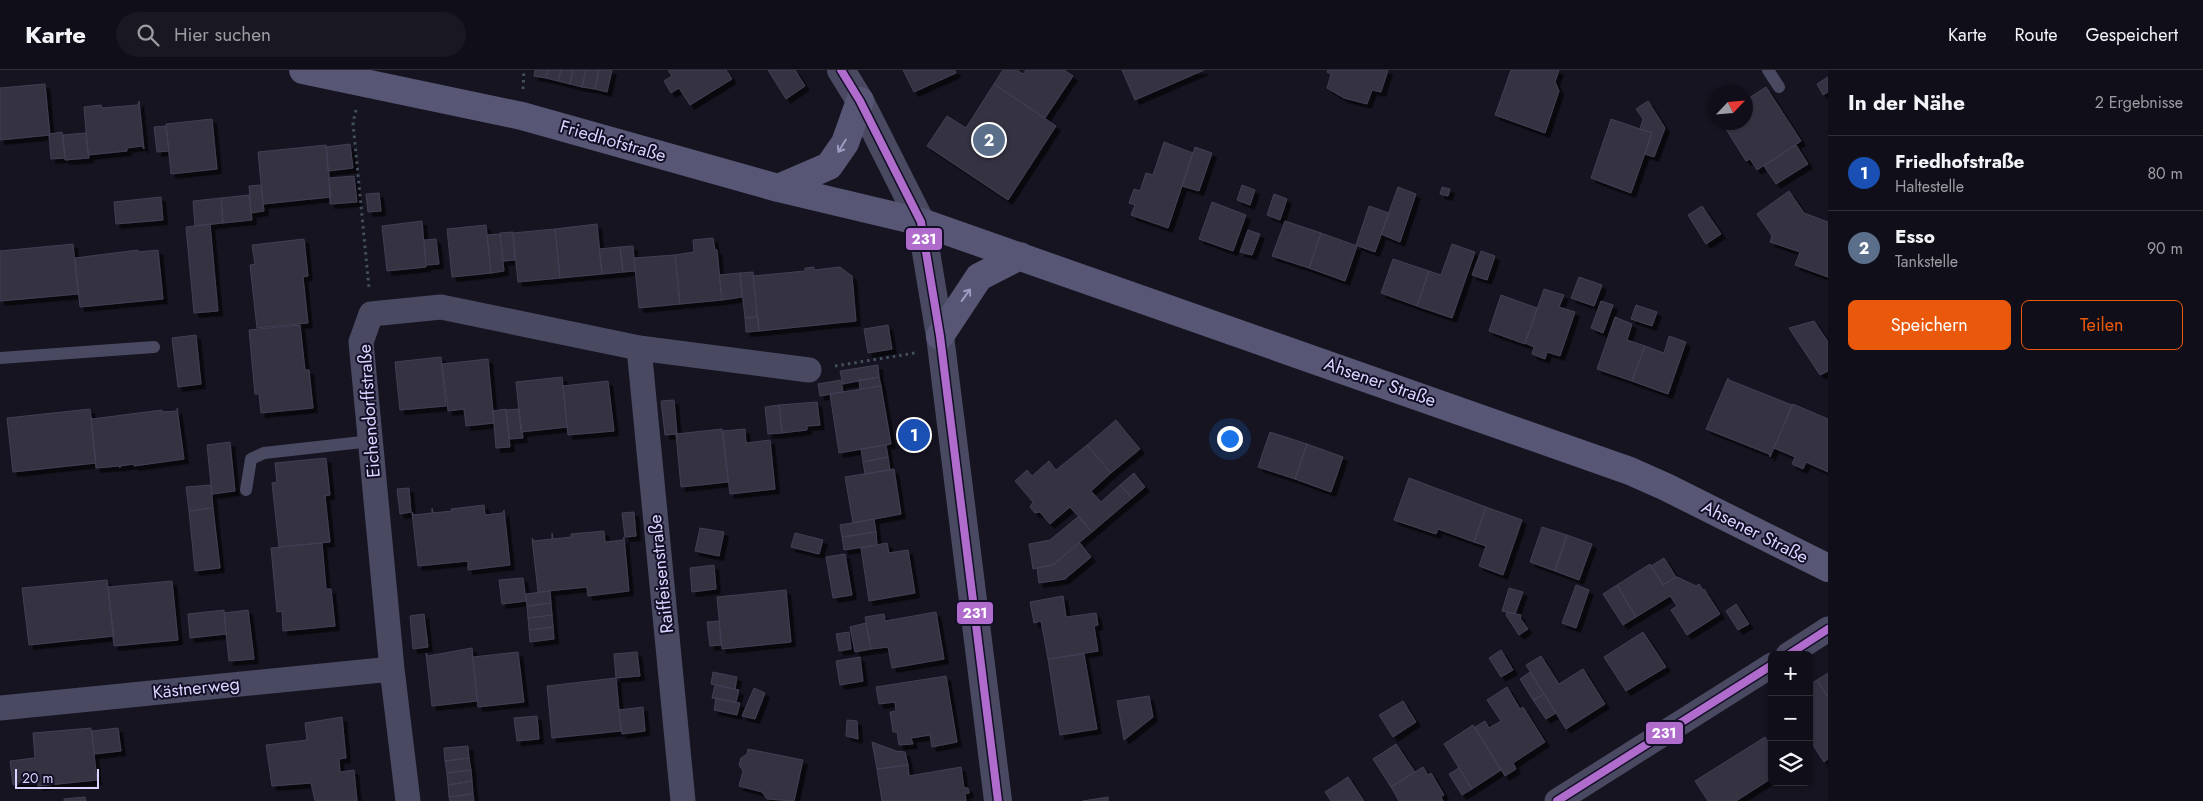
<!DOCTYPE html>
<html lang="de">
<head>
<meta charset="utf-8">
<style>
  :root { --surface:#100f19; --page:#191822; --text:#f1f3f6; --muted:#9c9ca2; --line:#302f38; --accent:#ea580c }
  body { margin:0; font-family:Jost,sans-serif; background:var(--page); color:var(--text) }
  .controls { position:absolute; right:15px; bottom:15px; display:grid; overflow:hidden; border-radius:8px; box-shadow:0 1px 4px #0004 }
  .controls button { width:45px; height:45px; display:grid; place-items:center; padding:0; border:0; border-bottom:1px solid var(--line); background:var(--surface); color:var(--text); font:25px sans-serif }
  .compass { position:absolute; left:1708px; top:15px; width:45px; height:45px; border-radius:50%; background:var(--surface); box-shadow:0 1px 4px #0004; rotate:64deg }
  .scale { position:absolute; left:15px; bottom:12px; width:84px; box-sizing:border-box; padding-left:5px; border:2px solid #d9d4ff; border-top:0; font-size:14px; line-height:18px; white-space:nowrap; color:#d9d4ff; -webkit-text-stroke:4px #130f26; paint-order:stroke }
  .you { position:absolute; left:1229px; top:368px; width:18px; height:18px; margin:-12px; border:4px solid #fff; border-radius:50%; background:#1a73e8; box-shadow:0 0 0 8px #1a73e833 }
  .badge { display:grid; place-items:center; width:32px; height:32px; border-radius:50%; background:var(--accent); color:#fff; font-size:16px; font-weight:700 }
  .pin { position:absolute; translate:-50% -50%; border:2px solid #fff; box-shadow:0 1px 5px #0006 }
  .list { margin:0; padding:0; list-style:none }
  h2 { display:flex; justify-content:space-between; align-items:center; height:65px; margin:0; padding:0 20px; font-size:21px }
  h2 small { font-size:16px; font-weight:400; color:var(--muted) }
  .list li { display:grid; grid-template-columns:32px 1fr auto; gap:15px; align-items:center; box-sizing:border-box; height:75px; padding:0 20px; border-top:1px solid var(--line) }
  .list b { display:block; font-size:19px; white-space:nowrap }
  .list p { margin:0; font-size:16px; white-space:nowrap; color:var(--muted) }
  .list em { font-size:16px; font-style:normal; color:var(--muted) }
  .actions { display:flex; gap:10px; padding:15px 20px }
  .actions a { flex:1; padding:11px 0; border:1px solid var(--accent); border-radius:8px; text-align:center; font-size:18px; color:var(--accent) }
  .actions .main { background:var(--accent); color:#fff }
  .icon { flex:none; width:28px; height:28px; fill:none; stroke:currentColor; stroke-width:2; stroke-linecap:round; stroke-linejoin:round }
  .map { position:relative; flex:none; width:1828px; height:731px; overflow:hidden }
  header { display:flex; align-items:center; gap:30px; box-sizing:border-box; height:70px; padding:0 25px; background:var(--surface); border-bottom:1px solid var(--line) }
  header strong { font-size:24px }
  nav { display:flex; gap:28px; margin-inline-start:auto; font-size:18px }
  .search { width:350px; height:45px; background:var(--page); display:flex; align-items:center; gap:12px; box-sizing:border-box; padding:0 18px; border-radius:28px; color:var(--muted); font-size:19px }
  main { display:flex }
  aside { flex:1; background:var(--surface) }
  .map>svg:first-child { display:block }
</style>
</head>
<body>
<header>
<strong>Karte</strong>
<div class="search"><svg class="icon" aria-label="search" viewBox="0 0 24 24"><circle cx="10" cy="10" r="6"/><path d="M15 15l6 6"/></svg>Hier suchen</div>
<nav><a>Karte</a><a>Route</a><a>Gespeichert</a></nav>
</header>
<main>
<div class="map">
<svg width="1828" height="731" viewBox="0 0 1828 731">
  <defs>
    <filter id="shadow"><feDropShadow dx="4.5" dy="4.5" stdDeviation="0" flood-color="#0009"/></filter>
  </defs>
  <rect width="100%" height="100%" fill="#161421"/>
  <path fill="#343243" stroke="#433f54" filter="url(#shadow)" d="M 535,0 L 548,0 L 546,8 L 534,6 Z
    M 548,0 L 561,0 L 558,11 L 546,8 Z
    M 561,0 L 573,0 L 570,14 L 558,11 Z
    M 573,0 L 586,0 L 582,17 L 570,14 Z
    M 586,0 L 599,0 L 595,19 L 582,17 Z
    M 599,0 L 612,0 L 607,22 L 595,19 Z
    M 668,0 L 726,0 L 732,9 L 690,35 L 679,18 L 671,23 L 664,11 L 672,6 Z
    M 768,0 L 795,0 L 805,16 L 786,29 Z
    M 903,0 L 955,0 L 956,3 L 914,22 Z
    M 1003,0 L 1017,0 L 1023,4 L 1026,0 L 1064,0 L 1073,6 L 1045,48 L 994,14 Z
    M 1122,0 L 1204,0 L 1135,30 Z
    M 1328,0 L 1388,0 L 1381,22 L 1372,20 L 1367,34 L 1344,28 L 1327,18 L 1331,4 L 1327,2 Z
    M 1511,0 L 1559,0 L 1555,12 L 1559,21 L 1545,63 L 1495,45 Z
    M 1828,7 L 1828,22 L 1823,25 L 1817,14 Z
    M 45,14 L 50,65 L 0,70 L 0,18 Z
    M 994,14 L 1056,56 L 1008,130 L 927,76 L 947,46 L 966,58 Z
    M 1766,17 L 1801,71 L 1757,100 L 1750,89 L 1746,91 L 1726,59 L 1729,57 L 1726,52 L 1746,52 L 1746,30 Z
    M 139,31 L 144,79 L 142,76 L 127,78 L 127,81 L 88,85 L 84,37 L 101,35 L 102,38 L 138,35 Z
    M 1648,31 L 1665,58 L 1654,87 L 1645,84 L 1652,63 L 1640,59 L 1643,49 L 1636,39 Z
    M 212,49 L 217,99 L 171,104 L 166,54 Z
    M 1611,49 L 1652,63 L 1631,123 L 1591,108 Z
    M 166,56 L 169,81 L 157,82 L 154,57 Z
    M 62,62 L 65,88 L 51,89 L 49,65 L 50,64 Z
    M 86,63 L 89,88 L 65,90 L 63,65 Z
    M 1164,72 L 1193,83 L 1168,158 L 1131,145 L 1135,135 L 1129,133 L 1134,119 L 1140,121 L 1146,103 L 1153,105 Z
    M 350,74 L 353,98 L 328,101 L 326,77 Z
    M 326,75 L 331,127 L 263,134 L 258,82 Z
    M 1796,75 L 1808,94 L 1776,114 L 1764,96 Z
    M 1195,77 L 1212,83 L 1199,121 L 1182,116 Z
    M 354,106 L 357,132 L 330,134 L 329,108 Z
    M 261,115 L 264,141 L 251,143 L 249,116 Z
    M 1242,115 L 1255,120 L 1250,135 L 1237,130 Z
    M 1398,117 L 1416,124 L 1400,172 L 1381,164 Z
    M 1442,117 L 1450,119 L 1448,126 L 1440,124 Z
    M 1789,121 L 1804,143 L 1828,152 L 1828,207 L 1795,195 L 1800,182 L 1770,172 L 1772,166 L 1757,144 Z
    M 379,123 L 381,141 L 368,142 L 366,124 Z
    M 1274,124 L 1287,129 L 1280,150 L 1267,145 Z
    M 249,125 L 252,150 L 223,153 L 221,128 Z
    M 161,127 L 163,150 L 116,154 L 114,132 Z
    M 221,128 L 223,153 L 195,156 L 193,131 Z
    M 1212,132 L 1246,145 L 1233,181 L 1199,169 Z
    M 1369,136 L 1389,143 L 1375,182 L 1356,175 Z
    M 1702,136 L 1721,164 L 1706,174 L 1688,145 Z
    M 422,151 L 426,197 L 387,201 L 382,156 Z
    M 1285,151 L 1321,163 L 1309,198 L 1272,186 Z
    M 210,154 L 218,241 L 194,243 L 186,157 Z
    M 597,154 L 602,204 L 560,208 L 555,159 Z
    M 486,155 L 491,203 L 452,207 L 447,159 Z
    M 555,159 L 560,208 L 518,212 L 513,163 Z
    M 1248,160 L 1260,164 L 1252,185 L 1240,182 Z
    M 513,162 L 515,190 L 503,191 L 500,163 Z
    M 1321,163 L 1357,176 L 1345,211 L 1309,198 Z
    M 500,164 L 504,201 L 491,203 L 487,165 Z
    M 713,168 L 715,180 L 717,180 L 722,230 L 680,234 L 675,185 L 694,182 L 693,170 Z
    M 304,169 L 308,206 L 303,207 L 308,253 L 257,258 L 250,195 L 255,194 L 252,175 Z
    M 436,169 L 439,194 L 426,195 L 424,170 Z
    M 73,174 L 78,224 L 0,231 L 0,181 Z
    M 1452,174 L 1475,182 L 1452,248 L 1417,236 L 1429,201 L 1441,205 Z
    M 633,176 L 635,201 L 623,202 L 620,177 Z
    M 620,177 L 623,202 L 602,204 L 599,179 Z
    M 138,180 L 138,182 L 158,180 L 163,229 L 80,237 L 75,188 Z
    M 1481,181 L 1495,186 L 1487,210 L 1472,205 Z
    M 675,185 L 680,234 L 639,238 L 634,188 Z
    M 1393,189 L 1429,201 L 1417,236 L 1381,223 Z
    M 814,197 L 814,200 L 840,197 L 852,206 L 856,251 L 759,261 L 753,206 L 805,201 L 805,198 Z
    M 753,202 L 757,247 L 745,248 L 740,203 Z
    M 740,203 L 742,227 L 722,230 L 719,205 Z
    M 1579,207 L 1602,215 L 1594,236 L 1571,228 Z
    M 1544,219 L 1564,225 L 1559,237 L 1575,242 L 1560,286 L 1547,282 L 1545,289 L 1532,284 L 1534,277 L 1525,273 Z
    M 1501,225 L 1537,238 L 1525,274 L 1489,261 Z
    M 1601,231 L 1613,235 L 1603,263 L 1591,258 Z
    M 1636,235 L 1657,242 L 1652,256 L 1631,249 Z
    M 758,247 L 759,261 L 746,262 L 745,248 Z
    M 1615,247 L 1632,254 L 1627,270 L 1645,276 L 1632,311 L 1597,299 Z
    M 1814,251 L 1828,272 L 1828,301 L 1820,305 L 1789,258 Z
    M 300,255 L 305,300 L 309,300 L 313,338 L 261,343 L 259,324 L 255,324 L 249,260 Z
    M 888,255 L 892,279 L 868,283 L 864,259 Z
    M 196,265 L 201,314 L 178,317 L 172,268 Z
    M 1669,266 L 1686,272 L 1668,324 L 1632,311 L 1645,276 L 1664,283 Z
    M 441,287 L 446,336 L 400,340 L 395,292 Z
    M 488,289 L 494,353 L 466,356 L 464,339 L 448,341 L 442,294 Z
    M 878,295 L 879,307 L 843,314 L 840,301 Z
    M 562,307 L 567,357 L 521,362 L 516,312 Z
    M 879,307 L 881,316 L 860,319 L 859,310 Z
    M 1728,308 L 1729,310 L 1792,335 L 1770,387 L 1769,384 L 1706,359 Z
    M 841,310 L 843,322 L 820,326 L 818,314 Z
    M 608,311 L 614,361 L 568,365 L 563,316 Z
    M 881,316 L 891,374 L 839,383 L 830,324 Z
    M 674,330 L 677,364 L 665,365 L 661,331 Z
    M 817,332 L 820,355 L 807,356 L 807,360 L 782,363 L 779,335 Z
    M 1793,334 L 1828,349 L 1828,402 L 1806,392 L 1803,399 L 1792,394 L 1795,387 L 1774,378 Z
    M 779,335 L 782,363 L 768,364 L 765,337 Z
    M 177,338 L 184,389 L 134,396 L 134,394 L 120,396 L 120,398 L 119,396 L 96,398 L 91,347 L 92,349 L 162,340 L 162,342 L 178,341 Z
    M 90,339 L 96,393 L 13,402 L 7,348 Z
    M 506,339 L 510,377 L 496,378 L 493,341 Z
    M 519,339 L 523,368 L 509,369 L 506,340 Z
    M 1116,350 L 1140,379 L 1111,403 L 1087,375 Z
    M 722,359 L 728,412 L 681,417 L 676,364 Z
    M 745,359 L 746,373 L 770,370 L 775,419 L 730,424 L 723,361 Z
    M 1270,362 L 1307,374 L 1295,409 L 1258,397 Z
    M 230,372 L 235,421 L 212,424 L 207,375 Z
    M 1307,374 L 1343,387 L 1331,422 L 1295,409 Z
    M 886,375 L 888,387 L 863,392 L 861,379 Z
    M 1087,375 L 1111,403 L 1091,421 L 1101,432 L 1120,415 L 1132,428 L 1092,462 L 1070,437 L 1050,454 L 1040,442 L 1035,443 L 1030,437 L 1033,432 L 1015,411 L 1027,400 L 1032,406 L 1049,391 L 1056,400 Z
    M 888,387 L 890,400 L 865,404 L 863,392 Z
    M 326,388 L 330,425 L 325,426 L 330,472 L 279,477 L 272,413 L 277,412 L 275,393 Z
    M 894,399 L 901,444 L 853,453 L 845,407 Z
    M 1134,403 L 1145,417 L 1132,428 L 1120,415 Z
    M 1409,408 L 1486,437 L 1474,472 L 1438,459 L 1436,464 L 1394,450 Z
    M 211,415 L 213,438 L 189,441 L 186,417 Z
    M 409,418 L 411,442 L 400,444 L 397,419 Z
    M 484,435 L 485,445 L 503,443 L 504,440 L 510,495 L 468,500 L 468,491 L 418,496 L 412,442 L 414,445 L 432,443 L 432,438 L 433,443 L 452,441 L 451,439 Z
    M 1486,437 L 1522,450 L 1503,505 L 1479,496 L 1486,476 L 1474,472 Z
    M 213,438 L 220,498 L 195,501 L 189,441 Z
    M 634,442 L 636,466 L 625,467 L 622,443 Z
    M 1079,446 L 1092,462 L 1052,495 L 1033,499 L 1029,474 L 1050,470 Z
    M 874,449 L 876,462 L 842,467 L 840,455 Z
    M 1542,457 L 1567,465 L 1555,501 L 1530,492 Z
    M 700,458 L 724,462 L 719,486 L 695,481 Z
    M 604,461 L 605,472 L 623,470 L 624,467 L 629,521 L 588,526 L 587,517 L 538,522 L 532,468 L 534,471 L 552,469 L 552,463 L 553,469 L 571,467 L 571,464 Z
    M 876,462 L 877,475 L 844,480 L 842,467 Z
    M 795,463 L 823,470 L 819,484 L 791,477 Z
    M 1567,465 L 1592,474 L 1579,510 L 1555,501 Z
    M 322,473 L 326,519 L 331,519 L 335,556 L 283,561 L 282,541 L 277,542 L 271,478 Z
    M 887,473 L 889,483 L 908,480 L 915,523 L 869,531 L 861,478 Z
    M 1080,473 L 1091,487 L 1065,509 L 1039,513 L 1037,498 L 1053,495 Z
    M 845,484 L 852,525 L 833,528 L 826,487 Z
    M 1664,488 L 1676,507 L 1663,515 L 1651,496 Z
    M 1650,494 L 1663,515 L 1677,507 L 1696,516 L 1699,514 L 1703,520 L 1704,519 L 1720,544 L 1687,565 L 1671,540 L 1677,536 L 1670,526 L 1636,547 L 1617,515 Z
    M 714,495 L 716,519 L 692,522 L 690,498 Z
    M 523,508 L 526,531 L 502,534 L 499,510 Z
    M 107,510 L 114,566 L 29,575 L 22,518 Z
    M 172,511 L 178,570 L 114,576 L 108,517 Z
    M 1576,515 L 1589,520 L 1576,558 L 1562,553 Z
    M 1617,515 L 1636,547 L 1623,555 L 1603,524 Z
    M 1509,518 L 1523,522 L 1515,544 L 1502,541 Z
    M 786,520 L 791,572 L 722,579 L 717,527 Z
    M 550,521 L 551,533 L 527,536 L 526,524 Z
    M 1063,526 L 1066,547 L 1096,543 L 1098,555 L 1094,556 L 1098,581 L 1048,589 L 1041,551 L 1034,553 L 1030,532 Z
    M 551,533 L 552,545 L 528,548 L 527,536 Z
    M 1736,534 L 1749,554 L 1738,560 L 1726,541 Z
    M 224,540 L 226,564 L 190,568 L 188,544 Z
    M 248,540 L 254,589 L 229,591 L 224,543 Z
    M 936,542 L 944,589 L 892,598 L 888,577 L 871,579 L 865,547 L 884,544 L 885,551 Z
    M 1507,542 L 1521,545 L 1520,548 L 1528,559 L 1519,565 L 1506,545 Z
    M 424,544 L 428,577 L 413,579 L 410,546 Z
    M 552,545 L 553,557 L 529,560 L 528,548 Z
    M 719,551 L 721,575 L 710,576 L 707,552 Z
    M 866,553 L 871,579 L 855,582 L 850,557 Z
    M 553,557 L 554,569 L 530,572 L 529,560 Z
    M 849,562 L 851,579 L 839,581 L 836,564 Z
    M 1643,562 L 1666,597 L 1626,621 L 1604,587 Z
    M 472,578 L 477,631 L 432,636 L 426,583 L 428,586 Z
    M 1501,580 L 1513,600 L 1501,607 L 1489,588 Z
    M 518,582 L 524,632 L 478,637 L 473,587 Z
    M 637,582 L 640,606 L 616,608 L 614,584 Z
    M 1084,584 L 1097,659 L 1060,665 L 1048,589 Z
    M 1541,586 L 1559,614 L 1583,599 L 1605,634 L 1566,659 L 1526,595 Z
    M 860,587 L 863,611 L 840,615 L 836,591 Z
    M 713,602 L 737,607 L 735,619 L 711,614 Z
    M 1530,602 L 1544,624 L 1533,630 L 1520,609 Z
    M 1828,603 L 1828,627 L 1817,610 Z
    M 946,606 L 957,672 L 932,677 L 930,665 L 911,668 L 913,674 L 899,675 L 897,662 L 893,662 L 890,642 L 896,641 L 895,632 L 879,634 L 876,617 Z
    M 616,608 L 621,661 L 552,668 L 547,616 Z
    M 1817,610 L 1828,627 L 1828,689 L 1824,692 L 1809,669 L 1809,615 Z
    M 715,615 L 739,620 L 736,632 L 712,628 Z
    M 1507,617 L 1520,639 L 1523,637 L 1545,672 L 1513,693 L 1516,699 L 1505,706 L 1475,657 L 1485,651 L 1489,658 L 1501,651 L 1487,630 Z
    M 754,618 L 765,623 L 755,649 L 742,646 Z
    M 1544,624 L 1556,643 L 1546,649 L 1533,630 Z
    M 1149,626 L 1153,647 L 1124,670 L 1117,631 Z
    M 716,628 L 740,633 L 737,645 L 714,640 Z
    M 1403,631 L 1416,652 L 1393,667 L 1379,645 Z
    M 643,637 L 645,661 L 622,664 L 619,640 Z
    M 537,646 L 539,669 L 517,671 L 514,648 Z
    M 342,647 L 346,688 L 339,689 L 340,702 L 354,700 L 357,731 L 315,731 L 311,713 L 272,716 L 266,675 L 307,670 L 305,653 Z
    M 847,650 L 857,651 L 858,669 L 846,666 Z
    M 1473,655 L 1501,700 L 1472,719 L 1444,674 Z
    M 91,658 L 97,710 L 38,716 L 38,713 L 13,715 L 10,691 L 35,688 L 33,663 Z
    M 118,658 L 121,681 L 94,684 L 92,661 Z
    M 1765,667 L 1772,678 L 1772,708 L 1736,731 L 1708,731 L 1695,711 Z
    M 872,672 L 896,681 L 905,682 L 908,695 L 877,699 Z
    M 1396,674 L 1415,702 L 1391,717 L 1373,689 Z
    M 468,676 L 469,688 L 445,691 L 444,678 Z
    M 748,679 L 803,690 L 794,731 L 767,729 L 762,722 L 739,716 L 743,701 L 739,695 L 741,688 L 747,684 Z
    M 469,688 L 471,700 L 447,703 L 445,691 Z
    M 908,695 L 909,706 L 961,697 L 964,718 L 968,718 L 969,723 L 965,724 L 966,731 L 882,731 L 877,699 Z
    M 1423,697 L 1428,705 L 1431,703 L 1444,725 L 1441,727 L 1443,731 L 1399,731 L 1391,717 Z
    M 1459,698 L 1472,719 L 1462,725 L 1449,704 Z
    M 471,700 L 472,711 L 448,715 L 447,703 Z
    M 1348,707 L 1364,731 L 1331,731 L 1325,722 Z
    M 472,711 L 473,724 L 449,727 L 448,715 Z
    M 473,724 L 474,731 L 450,731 L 449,727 Z
    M 85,727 L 86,731 L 64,731 L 64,729 Z
    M 1108,727 L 1108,731 L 1083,731 Z"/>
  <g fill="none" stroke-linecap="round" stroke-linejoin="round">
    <path stroke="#44505f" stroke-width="3" stroke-dasharray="2.5 4" stroke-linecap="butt" d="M 523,19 L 524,0
      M 356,40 L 353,53 L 369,218
      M 835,296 L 915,283"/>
    <path stroke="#4a4962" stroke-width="12" d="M 1768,0 L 1779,17
      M 0,288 L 154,277
      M 246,420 L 251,389 L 264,383 L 371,371"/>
    <path stroke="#4a4962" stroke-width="25" d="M 639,278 L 683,731
      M 1788,585 L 1828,559
      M 0,638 L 392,599
      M 408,731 L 392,599 L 361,272 L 371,244 L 441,237 L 639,278 L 809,300
      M 1557,731 L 1772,595"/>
    <path stroke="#4a4962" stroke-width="28" d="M 841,0 L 860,31 L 921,152 L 940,266 L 998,731"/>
    <path stroke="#575674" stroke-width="28" d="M 303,0 L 522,46 L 778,118 L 921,152 L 1630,401 L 1666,417 L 1828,498
      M 778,118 L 829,96 L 845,73 L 860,31
      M 940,266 L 979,207 L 1020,186"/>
    <defs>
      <path id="bus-1" d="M 841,0 L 860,31 L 921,152 L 940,266 L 998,731
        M 1788,585 L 1828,559
        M 1557,731 L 1772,595"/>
    </defs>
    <use href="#bus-1" stroke="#130f26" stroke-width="11"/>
    <use href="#bus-1" stroke="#b06ccc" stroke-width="8"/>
  </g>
  <defs><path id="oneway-shaft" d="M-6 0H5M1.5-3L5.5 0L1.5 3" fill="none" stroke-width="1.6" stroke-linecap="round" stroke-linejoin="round" transform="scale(1.25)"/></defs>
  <g stroke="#9e9bc0">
    <use href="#oneway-shaft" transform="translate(842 76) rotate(121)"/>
    <use href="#oneway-shaft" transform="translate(966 225) rotate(-54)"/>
  </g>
  <g text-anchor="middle" stroke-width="4" stroke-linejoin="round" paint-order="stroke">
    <g font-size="18" fill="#d9d4ff" stroke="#130f26">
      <text transform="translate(613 71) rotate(16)" y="6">Friedhofstraße</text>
      <text transform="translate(1380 312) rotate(19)" y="6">Ahsener Straße</text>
      <text transform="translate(369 341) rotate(-94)" y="6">Eichendorffstraße</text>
      <text transform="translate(1755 462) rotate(27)" y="6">Ahsener Straße</text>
      <text transform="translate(661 504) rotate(-96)" y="6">Raiffeisenstraße</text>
      <text transform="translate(196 618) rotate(-6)" y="6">Kästnerweg</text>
    </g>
  </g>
  <g stroke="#130f26" stroke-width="2">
    <rect x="905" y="157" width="38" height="24" rx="5" fill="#b06ccc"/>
    <rect x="956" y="531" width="38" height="24" rx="5" fill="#b06ccc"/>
    <rect x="1645" y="651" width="39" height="24" rx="5" fill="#b06ccc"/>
  </g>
  <g font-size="14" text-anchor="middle" font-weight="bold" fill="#fff">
    <text x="924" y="174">231</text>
    <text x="975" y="548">231</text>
    <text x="1664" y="668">231</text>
  </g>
</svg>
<div class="controls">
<button>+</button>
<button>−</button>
<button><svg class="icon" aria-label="layers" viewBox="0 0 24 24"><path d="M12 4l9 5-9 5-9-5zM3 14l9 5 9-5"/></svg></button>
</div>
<svg class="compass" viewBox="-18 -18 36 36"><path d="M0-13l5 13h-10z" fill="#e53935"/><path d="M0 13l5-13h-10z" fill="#9c9ca2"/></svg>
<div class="scale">20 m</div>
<div class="you"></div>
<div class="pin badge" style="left:914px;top:365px;background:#1a4fb4">1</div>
<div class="pin badge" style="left:989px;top:70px;background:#5c6f8a">2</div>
</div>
<aside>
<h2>In der Nähe<small>2 Ergebnisse</small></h2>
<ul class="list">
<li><span class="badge" style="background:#1a4fb4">1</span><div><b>Friedhofstraße</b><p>Haltestelle</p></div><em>80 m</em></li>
<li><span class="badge" style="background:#5c6f8a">2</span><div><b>Esso</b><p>Tankstelle</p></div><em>90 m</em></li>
</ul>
<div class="actions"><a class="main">Speichern</a><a>Teilen</a></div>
</aside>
</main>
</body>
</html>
